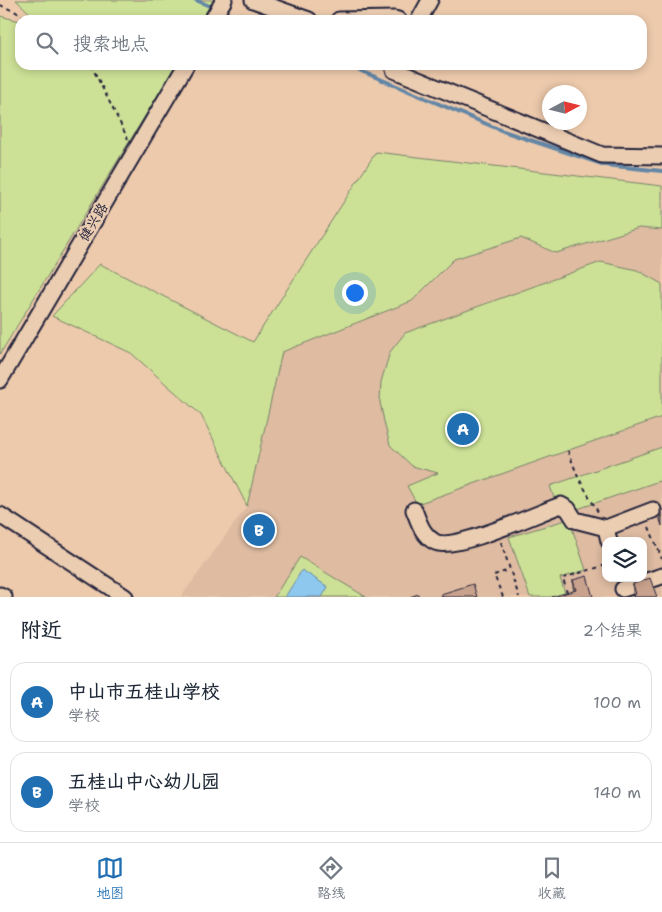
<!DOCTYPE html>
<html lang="zh">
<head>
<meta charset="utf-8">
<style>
  :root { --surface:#fff; --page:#f2f2f3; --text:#1f2937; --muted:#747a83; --line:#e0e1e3; --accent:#1f6fb2 }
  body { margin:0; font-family:"Shantell Sans","LXGW WenKai TC",sans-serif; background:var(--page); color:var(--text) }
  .controls { position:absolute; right:15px; bottom:15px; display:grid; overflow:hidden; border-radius:10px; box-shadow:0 2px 8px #0003 }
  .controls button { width:45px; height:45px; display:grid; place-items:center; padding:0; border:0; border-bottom:1px solid var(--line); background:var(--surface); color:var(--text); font:25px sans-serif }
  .compass { position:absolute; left:542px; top:85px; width:45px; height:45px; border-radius:50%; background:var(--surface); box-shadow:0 2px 8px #0003; rotate:83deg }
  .you { position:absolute; left:354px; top:292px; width:18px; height:18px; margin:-12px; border:4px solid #fff; border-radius:50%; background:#1a73e8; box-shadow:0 0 0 8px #1a73e833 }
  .badge { display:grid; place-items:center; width:32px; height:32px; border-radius:50%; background:var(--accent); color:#fff; font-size:16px; font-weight:700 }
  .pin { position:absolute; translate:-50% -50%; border:2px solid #fff; box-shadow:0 1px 5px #0006 }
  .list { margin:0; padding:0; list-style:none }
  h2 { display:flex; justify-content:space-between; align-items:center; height:65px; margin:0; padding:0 20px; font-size:21px }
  h2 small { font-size:16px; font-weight:400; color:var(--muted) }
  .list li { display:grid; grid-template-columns:32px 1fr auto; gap:15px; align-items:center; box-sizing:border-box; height:80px; margin:0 10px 10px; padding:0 10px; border:1px solid var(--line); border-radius:15px }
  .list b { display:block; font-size:19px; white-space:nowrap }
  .list p { margin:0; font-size:16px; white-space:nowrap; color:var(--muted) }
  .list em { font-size:16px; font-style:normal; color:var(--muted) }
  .icon { flex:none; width:28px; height:28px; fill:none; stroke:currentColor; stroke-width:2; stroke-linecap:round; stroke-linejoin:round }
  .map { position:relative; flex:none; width:662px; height:597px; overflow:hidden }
  .search { position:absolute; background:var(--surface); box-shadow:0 2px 8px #0003; left:15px; right:15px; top:15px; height:55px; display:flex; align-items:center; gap:12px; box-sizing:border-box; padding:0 18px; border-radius:15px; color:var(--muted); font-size:19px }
  .sheet { height:245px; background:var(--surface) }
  nav { display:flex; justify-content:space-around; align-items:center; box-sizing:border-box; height:70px; border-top:1px solid var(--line); background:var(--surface); font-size:14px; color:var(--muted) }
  nav a { display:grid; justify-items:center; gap:2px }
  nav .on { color:var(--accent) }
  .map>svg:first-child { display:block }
</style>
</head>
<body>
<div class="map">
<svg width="662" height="597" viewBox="0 0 662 597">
  <rect width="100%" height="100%" fill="#edcaac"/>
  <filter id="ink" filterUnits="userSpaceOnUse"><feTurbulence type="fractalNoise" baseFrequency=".02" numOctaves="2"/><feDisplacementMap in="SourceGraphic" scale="10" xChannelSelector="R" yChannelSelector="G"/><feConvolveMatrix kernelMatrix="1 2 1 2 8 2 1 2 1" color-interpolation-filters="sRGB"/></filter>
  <g filter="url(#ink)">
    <path fill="#debba1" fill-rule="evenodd" d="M 639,228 L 662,230 L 662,597 L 181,597 L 247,506 L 282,352 L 412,301 L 454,259 L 521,238 L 556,253 ZM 606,541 L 643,541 L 643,578 L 606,578 Z"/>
    <path fill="#cce196" stroke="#778268" d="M 16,0 L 212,0 L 215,1 L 204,20 L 37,20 Z
      M 0,16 L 20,21 L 20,65 L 176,65 L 0,354 Z
      M 376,152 L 662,186 L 662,230 L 639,228 L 556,253 L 521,238 L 454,259 L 412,301 L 282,352 L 247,506 L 201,415 L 131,353 L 52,316 L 100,264 L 253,342 Z
      M 601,262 L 637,270 L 662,284 L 662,417 L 417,504 L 407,486 L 438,473 L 412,466 L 390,445 L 385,426 L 380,402 L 381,382 L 390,352 L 405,333 Z
      M 662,447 L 662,480 L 560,515 L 550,486 Z
      M 569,519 L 586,570 L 560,578 L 565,593 L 552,597 L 530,597 L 509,537 Z
      M 300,557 L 366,597 L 274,597 Z"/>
    <path fill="#8fc8ee" stroke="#6386a6" d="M 302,570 L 328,587 L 322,597 L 285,597 Z"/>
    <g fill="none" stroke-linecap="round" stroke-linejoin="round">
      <path stroke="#6386a6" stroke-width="4" d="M 196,0 L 214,8
        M 222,12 L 241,20
        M 347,65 L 503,131 L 605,165 L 662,171"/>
      <defs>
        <path id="minor" d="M 253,0 L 309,20
          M 212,20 L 224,0
          M 339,20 L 394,19 L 398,20
          M 419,20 L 430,0
          M 397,65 L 394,70 L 602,155 L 662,156
          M 0,380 L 186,65
          M 414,510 C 419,522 422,535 435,542 C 454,552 538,513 561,505 L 568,509 L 575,520 L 606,528
          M 0,515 L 125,597
          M 609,541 L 606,528 L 653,510
          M 623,589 L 662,576
          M 0,595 L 4,597"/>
      </defs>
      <use href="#minor" stroke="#22223b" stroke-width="19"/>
      <path stroke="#22223b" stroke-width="2" stroke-dasharray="4 4" stroke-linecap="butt" d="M 0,5 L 16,12 L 28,20
        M 91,65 L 128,139
        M 568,451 L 578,477 L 598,512
        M 649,527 L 662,559
        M 501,542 L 519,597
        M 567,593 L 563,578 L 606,565
        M 503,597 L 494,575 L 509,570"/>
      <use href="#minor" stroke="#ebcdb1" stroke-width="15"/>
    </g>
    <path fill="#ad8b79" stroke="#22223b" d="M 662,509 L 662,526 L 660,520 L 660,510 Z
      M 573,580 L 593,597 L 574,590 L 573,587 Z
      M 633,584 L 657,597 L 633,597 Z"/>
    <path fill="#c9a28d" stroke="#22223b" d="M 662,509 L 662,517 L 660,510 Z
      M 587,576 L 593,597 L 552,597 L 576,590 L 573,580 Z
      M 650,578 L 657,597 L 634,597 L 633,595 L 636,594 L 633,584 Z
      M 473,584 L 477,597 L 442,597 L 441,594 Z
      M 418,594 L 419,597 L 410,597 Z"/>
  </g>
  <g text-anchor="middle" stroke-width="4.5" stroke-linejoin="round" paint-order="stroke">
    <g font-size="14" fill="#22223b" stroke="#ebcdb1">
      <text transform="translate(93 222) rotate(-59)" y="5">健兴路</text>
    </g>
  </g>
</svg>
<div class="controls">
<button><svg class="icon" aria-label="layers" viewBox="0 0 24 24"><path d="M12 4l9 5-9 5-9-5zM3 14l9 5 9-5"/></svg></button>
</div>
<svg class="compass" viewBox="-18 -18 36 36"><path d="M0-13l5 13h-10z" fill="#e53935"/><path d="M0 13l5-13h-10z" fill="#747a83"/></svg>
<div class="you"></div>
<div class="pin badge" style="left:463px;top:429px">A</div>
<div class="pin badge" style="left:259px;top:530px">B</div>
<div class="search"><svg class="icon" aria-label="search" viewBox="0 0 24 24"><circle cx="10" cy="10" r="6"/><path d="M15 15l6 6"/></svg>搜索地点</div>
</div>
<section class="sheet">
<h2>附近<small>2个结果</small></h2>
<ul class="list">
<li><span class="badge">A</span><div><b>中山市五桂山学校</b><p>学校</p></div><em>100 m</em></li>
<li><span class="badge">B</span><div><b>五桂山中心幼儿园</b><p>学校</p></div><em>140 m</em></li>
</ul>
</section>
<nav>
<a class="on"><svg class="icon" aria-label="map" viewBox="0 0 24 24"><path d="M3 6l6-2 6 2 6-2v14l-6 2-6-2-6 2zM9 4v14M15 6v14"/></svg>地图</a>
<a><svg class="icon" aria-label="directions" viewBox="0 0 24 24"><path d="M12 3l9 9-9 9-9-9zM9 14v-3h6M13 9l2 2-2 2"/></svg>路线</a>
<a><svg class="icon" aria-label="saved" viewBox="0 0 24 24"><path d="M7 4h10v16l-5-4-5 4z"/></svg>收藏</a>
</nav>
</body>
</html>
